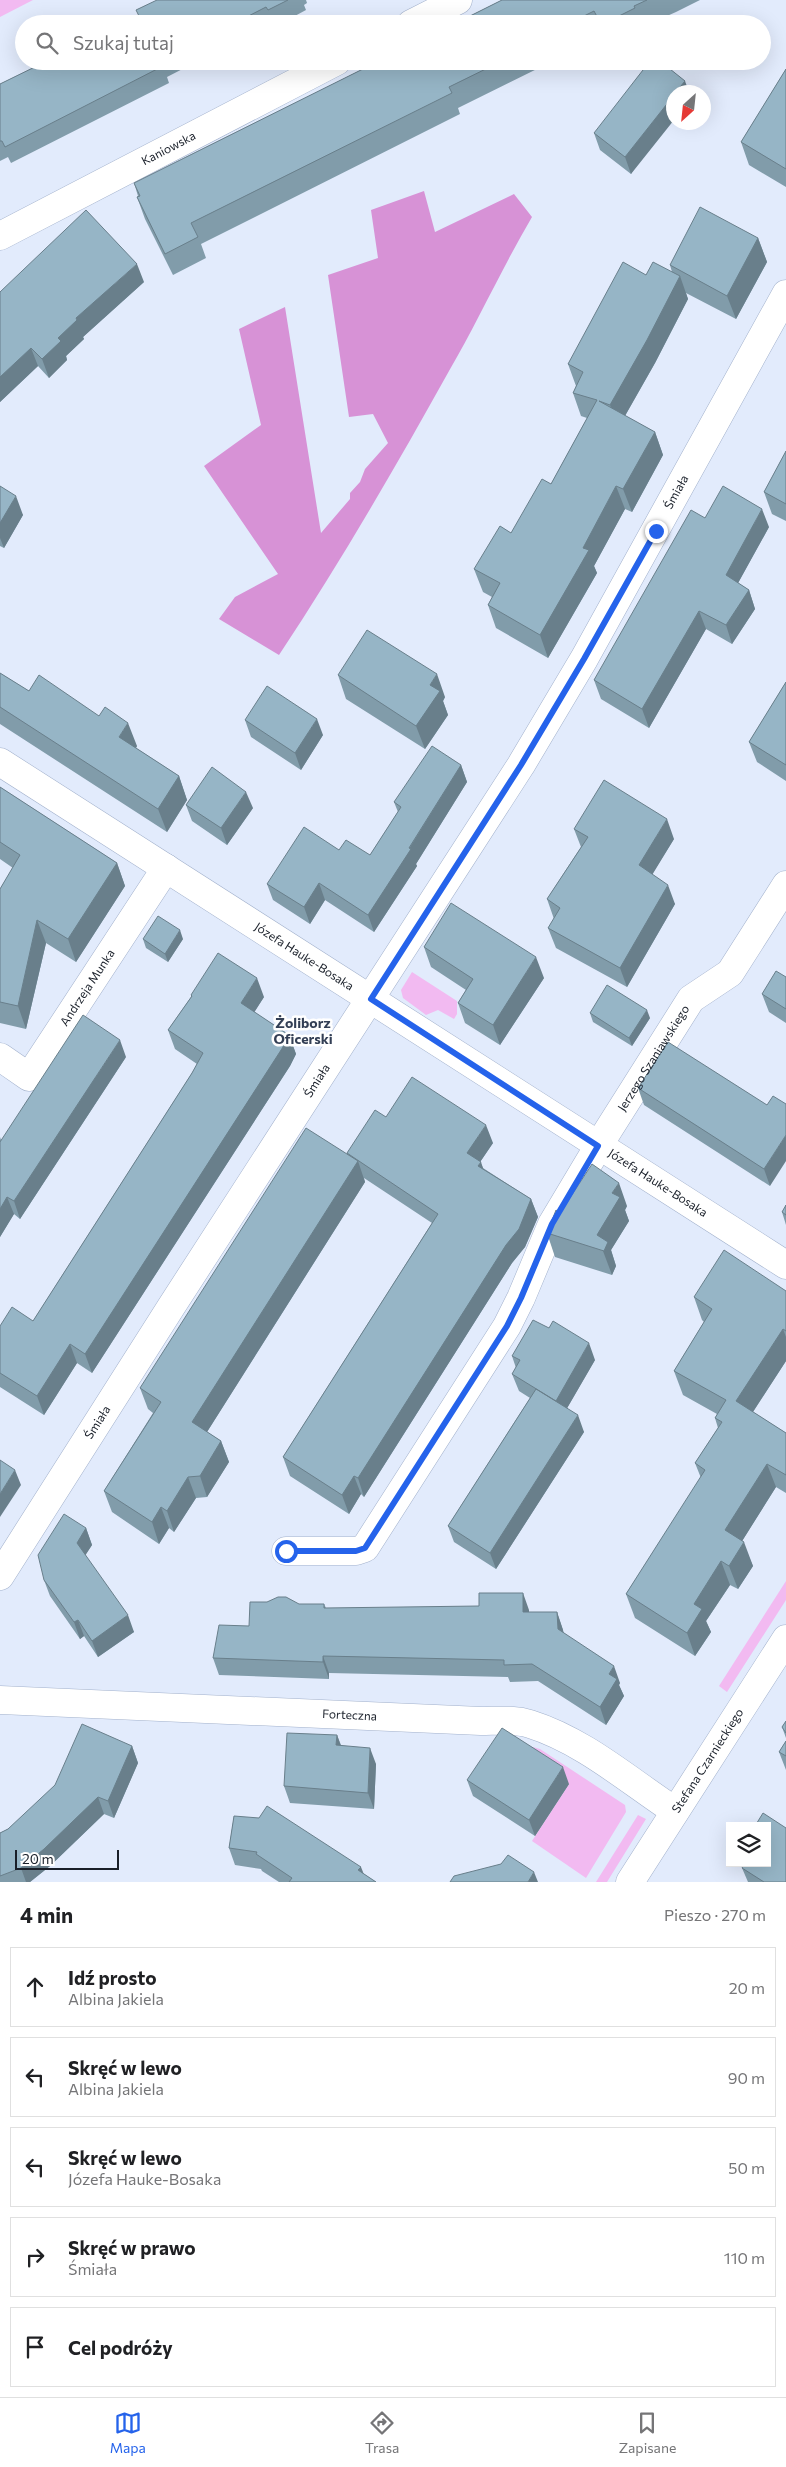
<!DOCTYPE html>
<html lang="pl">
<head>
<meta charset="utf-8">
<style>
  :root { --surface:#fff; --page:#f2f2f2; --text:#202124; --muted:#757577; --line:#e0e0e0; --accent:#2563eb }
  body { margin:0; font-family:Commissioner,sans-serif; background:var(--page); color:var(--text) }
  .controls { position:absolute; right:15px; bottom:15px; display:grid; overflow:hidden; border-radius:0px; box-shadow:0 5px 20px #0002 }
  .controls button { width:45px; height:45px; display:grid; place-items:center; padding:0; border:0; border-bottom:1px solid var(--line); background:var(--surface); color:var(--text); font:25px sans-serif }
  .compass { position:absolute; left:666px; top:85px; width:45px; height:45px; border-radius:50%; background:var(--surface); box-shadow:0 5px 20px #0002; rotate:207deg }
  .scale { position:absolute; left:15px; bottom:12px; width:104px; box-sizing:border-box; padding-left:5px; border:2px solid #191f29; border-top:0; font-size:14px; line-height:18px; white-space:nowrap; color:#191f29; -webkit-text-stroke:4px #fff; paint-order:stroke }
  .stop { position:absolute; width:15px; height:15px; margin:-11px; border:4px solid #2563eb; border-radius:50%; background:#fff }
  .stop.end { background:#2563eb; border-color:#fff; box-shadow:0 1px 5px #0008 }
  .list { margin:0; padding:0; list-style:none }
  h2 { display:flex; justify-content:space-between; align-items:center; height:65px; margin:0; padding:0 20px; font-size:21px }
  h2 small { font-size:16px; font-weight:400; color:var(--muted) }
  .list li { display:grid; grid-template-columns:32px 1fr auto; gap:15px; align-items:center; box-sizing:border-box; height:80px; margin:0 10px 10px; padding:0 10px; border:1px solid var(--line); border-radius:0px }
  .list b { display:block; font-size:19px; white-space:nowrap }
  .list p { margin:0; font-size:16px; white-space:nowrap; color:var(--muted) }
  .list em { font-size:16px; font-style:normal; color:var(--muted) }
  .icon { flex:none; width:28px; height:28px; fill:none; stroke:currentColor; stroke-width:2; stroke-linecap:round; stroke-linejoin:round }
  .map { position:relative; flex:none; width:786px; height:1882px; overflow:hidden }
  .search { position:absolute; background:var(--surface); box-shadow:0 5px 20px #0002; left:15px; right:15px; top:15px; height:55px; display:flex; align-items:center; gap:12px; box-sizing:border-box; padding:0 18px; border-radius:28px; color:var(--muted); font-size:19px }
  .sheet { height:515px; background:var(--surface) }
  nav { display:flex; justify-content:space-around; align-items:center; box-sizing:border-box; height:70px; border-top:1px solid var(--line); background:var(--surface); font-size:14px; color:var(--muted) }
  nav a { display:grid; justify-items:center; gap:2px }
  nav .on { color:var(--accent) }
  .map>svg:first-child { display:block }
</style>
</head>
<body>
<div class="map">
<svg width="786" height="1882" viewBox="0 0 786 1882">
  <rect width="100%" height="100%" fill="#e2ebfc"/>
  <path fill="#f2baf1" d="M 0,0 L 33,0 L 0,17 Z
    M 412,972 L 457,1001 L 457,1014 L 454,1019 L 438,1010 L 426,1015 L 403,998 L 401,990 Z
    M 786,1581 L 786,1600 L 727,1692 L 719,1686 Z
    M 529,1746 L 540,1749 L 625,1805 L 626,1812 L 586,1878 L 532,1841 L 569,1784 Z
    M 638,1815 L 646,1819 L 607,1882 L 596,1882 Z"/>
  <path fill="#d792d6" d="M 424,191 L 435,232 L 514,194 L 532,217 C 502,268 478,321 449,371 C 395,468 340,563 279,655 L 219,619 L 235,597 L 278,574 L 204,466 L 261,425 L 239,329 L 285,307 L 321,533 L 350,499 L 350,493 L 360,482 L 365,469 L 388,443 L 373,414 L 349,417 L 328,275 L 378,258 L 371,210 Z"/>
  <g fill="none" stroke-linecap="round" stroke-linejoin="round">
    <defs>
      <g id="street">
        <path d="M 411,24 L 458,0"/>
        <path id="s1" d="M 0,236 L 337,61"/>
        <path id="s2" d="M 0,762 L 786,1265"/>
        <path id="s3" d="M 0,1057 L 29,1077 L 166,868"/>
        <path id="s4" d="M 286,1551 L 356,1551 L 365,1548 L 507,1326 L 521,1298 L 552,1224 L 607,1132 L 691,999 L 730,973 L 786,885"/>
        <path id="s5" d="M 0,1576 L 171,1307 L 521,765 L 584,659 L 786,294"/>
        <path id="s6" d="M 0,1700 L 481,1721 C 497,1721 514,1719 530,1724 C 584,1741 629,1781 675,1811"/>
        <path id="s7" d="M 630,1882 L 786,1639"/>
      </g>
    </defs>
    <use href="#street" stroke="#a2b1cc" stroke-width="29"/>
    <use href="#street" stroke="#fff" stroke-width="28"/>
  </g>
  <path fill="#819caa" d="M 157,0 L 306,0 L 307,3 L 304,5 L 306,10 L 280,24 L 273,24 L 272,23 L 271,24 L 123,24 L 139,16 Z
    M 502,0 L 700,0 L 676,12 L 649,24 L 454,24 Z
    M 47,61 L 198,61 L 167,77 L 169,83 L 11,163 L 8,157 L 0,161 L 0,84 Z
    M 379,61 L 547,61 L 547,64 L 458,108 L 460,114 L 201,244 L 206,258 L 173,275 L 145,219 L 137,197 L 138,196 L 134,183 Z
    M 786,69 L 786,187 L 749,165 L 741,142 Z
    M 685,81 L 631,174 L 600,150 L 594,133 Z
    M 758,238 L 767,262 L 736,319 L 686,293 L 688,299 L 655,363 L 625,416 L 655,432 L 663,455 L 632,512 L 625,509 L 594,566 L 597,573 L 548,658 L 496,628 L 488,605 L 492,597 L 483,592 L 474,569 L 511,533 L 551,484 L 587,418 L 581,416 L 573,393 L 576,386 L 568,364 L 646,275 L 672,272 L 670,265 Z
    M 144,282 L 83,337 L 84,339 L 66,356 L 67,360 L 49,378 L 38,366 L 0,402 L 0,292 Z
    M 786,451 L 786,521 L 772,514 L 764,492 Z
    M 0,486 L 23,515 L 4,548 L 0,546 Z
    M 705,518 L 769,527 L 738,583 L 749,590 L 755,609 L 732,644 L 706,629 L 649,728 L 601,699 L 594,680 Z
    M 0,673 L 29,691 L 137,746 L 136,748 L 179,776 L 187,800 L 167,832 L 0,724 Z
    M 338,675 L 445,697 L 443,701 L 448,715 L 425,749 L 346,699 Z
    M 786,682 L 786,781 L 757,762 L 749,742 Z
    M 245,720 L 323,735 L 301,770 L 251,737 Z
    M 461,765 L 467,782 L 416,864 L 417,866 L 374,932 L 325,900 L 310,924 L 273,900 L 267,884 L 339,850 L 370,855 L 398,812 L 394,802 Z
    M 0,787 L 117,863 L 125,886 L 76,962 L 46,943 L 26,1029 L 0,1023 L 0,889 L 13,868 L 0,859 Z
    M 186,805 L 253,808 L 227,845 L 192,821 Z
    M 574,829 L 674,839 L 652,874 L 675,904 L 627,987 L 556,948 L 548,928 L 554,919 L 547,899 L 581,847 Z
    M 143,939 L 183,939 L 168,962 L 146,948 Z
    M 424,947 L 544,978 L 500,1045 L 465,1023 L 458,1003 L 466,990 L 431,967 Z
    M 786,977 L 786,1023 L 769,1012 L 762,994 Z
    M 191,995 L 264,997 L 254,1012 L 289,1035 L 296,1054 L 290,1066 L 92,1373 L 77,1363 L 44,1415 L 0,1387 L 0,1326 L 33,1321 L 192,1073 L 197,1064 L 175,1049 L 168,1030 L 191,997 Z
    M 590,1013 L 650,1018 L 632,1046 L 593,1022 Z
    M 126,1057 L 20,1219 L 14,1214 L 0,1237 L 0,1137 L 1,1140 Z
    M 638,1088 L 767,1105 L 770,1186 L 644,1105 Z
    M 386,1117 L 493,1143 L 480,1162 L 483,1168 L 531,1199 L 538,1217 L 525,1247 L 512,1263 L 364,1497 L 361,1494 L 349,1514 L 290,1476 L 283,1457 L 432,1223 L 364,1178 L 365,1182 L 207,1432 L 221,1441 L 229,1462 L 207,1497 L 196,1498 L 174,1532 L 169,1528 L 159,1544 L 112,1512 L 104,1491 L 153,1413 L 148,1409 L 140,1388 L 347,1154 L 347,1153 Z
    M 786,1205 L 786,1225 L 782,1212 Z
    M 627,1206 L 625,1210 L 629,1221 L 611,1250 L 616,1266 L 612,1275 L 555,1257 L 547,1233 L 560,1213 Z
    M 786,1291 L 786,1361 L 753,1412 L 786,1433 L 786,1493 L 776,1487 L 742,1541 L 753,1566 L 738,1589 L 730,1585 L 706,1621 L 711,1632 L 695,1656 L 635,1618 L 626,1594 L 701,1478 L 695,1463 L 718,1428 L 715,1418 L 717,1414 L 683,1395 L 674,1371 L 704,1322 L 702,1320 L 694,1297 Z
    M 512,1356 L 595,1360 L 567,1408 L 584,1432 L 496,1569 L 454,1542 L 448,1526 L 530,1398 L 519,1391 L 512,1374 L 516,1368 Z
    M 86,1528 L 92,1545 L 85,1555 L 134,1632 L 98,1657 L 84,1636 L 80,1639 L 50,1596 L 44,1580 Z
    M 299,1604 L 324,1604 L 326,1608 L 529,1610 L 529,1612 L 557,1612 L 564,1633 L 620,1683 L 619,1685 L 624,1696 L 606,1725 L 538,1681 L 510,1682 L 508,1677 L 329,1673 L 329,1679 L 219,1675 L 213,1658 L 249,1626 Z
    M 786,1721 L 786,1738 L 782,1727 Z
    M 337,1735 L 341,1745 L 376,1764 L 374,1809 L 290,1803 L 284,1786 Z
    M 786,1741 L 786,1770 L 779,1752 Z
    M 132,1746 L 138,1763 L 114,1818 L 104,1814 L 50,1866 L 30,1882 L 0,1882 L 0,1833 L 8,1829 Z
    M 467,1780 L 569,1784 L 535,1836 L 473,1796 Z
    M 234,1816 L 364,1874 L 376,1882 L 279,1882 L 262,1871 L 261,1869 L 235,1865 L 229,1848 Z
    M 742,1868 L 786,1882 L 748,1882 Z"/>
  <path fill="#697f8b" d="M 685,81 L 689,92 L 676,92 Z
    M 674,95 L 674,120 L 631,174 L 625,157 Z
    M 758,238 L 767,262 L 736,319 L 727,296 Z
    M 137,264 L 144,282 L 83,337 L 84,339 L 66,356 L 67,360 L 49,378 L 42,359 L 58,338 L 76,318 Z
    M 680,276 L 688,299 L 655,363 L 618,428 L 610,405 Z
    M 31,348 L 38,366 L 0,402 L 0,377 Z
    M 655,432 L 663,455 L 632,512 L 623,489 Z
    M 616,486 L 625,509 L 594,566 L 597,573 L 548,658 L 540,635 L 583,548 Z
    M 16,496 L 23,515 L 4,548 L 0,538 L 0,523 Z
    M 762,509 L 769,527 L 732,594 L 726,575 Z
    M 749,590 L 755,609 L 732,644 L 726,625 Z
    M 699,611 L 706,629 L 649,728 L 642,709 Z
    M 437,674 L 445,697 L 443,701 L 448,715 L 425,749 L 416,726 L 430,685 Z
    M 317,719 L 323,735 L 301,770 L 295,753 Z
    M 128,723 L 137,746 L 128,761 L 119,737 Z
    M 461,765 L 467,782 L 416,864 L 417,866 L 374,932 L 368,915 Z
    M 179,776 L 187,800 L 167,832 L 158,809 Z
    M 246,792 L 253,808 L 227,845 L 221,828 Z
    M 667,819 L 674,839 L 646,885 L 639,865 Z
    M 117,863 L 125,886 L 76,962 L 68,939 Z
    M 319,883 L 325,900 L 310,924 L 304,907 Z
    M 668,885 L 675,904 L 627,987 L 620,968 Z
    M 37,920 L 46,943 L 26,1029 L 18,1006 Z
    M 180,930 L 183,939 L 168,962 L 165,954 Z
    M 536,957 L 544,978 L 500,1045 L 493,1025 Z
    M 257,978 L 264,997 L 248,1022 L 241,1003 Z
    M 647,1010 L 650,1018 L 632,1046 L 629,1038 Z
    M 289,1035 L 296,1054 L 290,1066 L 92,1373 L 85,1354 Z
    M 120,1040 L 126,1057 L 20,1219 L 14,1201 Z
    M 486,1125 L 493,1143 L 474,1171 L 467,1153 Z
    M 786,1135 L 786,1161 L 770,1186 L 764,1169 Z
    M 358,1161 L 365,1182 L 200,1443 L 192,1422 Z
    M 481,1162 L 487,1180 L 478,1166 Z
    M 619,1183 L 627,1206 L 625,1210 L 629,1221 L 611,1250 L 616,1266 L 612,1275 L 597,1235 L 612,1193 Z
    M 7,1197 L 14,1214 L 0,1237 L 0,1209 Z
    M 531,1199 L 538,1217 L 525,1247 L 512,1263 L 364,1497 L 358,1478 Z
    M 783,1329 L 786,1337 L 786,1361 L 745,1424 L 736,1401 Z
    M 589,1343 L 595,1360 L 562,1417 L 556,1401 Z
    M 70,1344 L 77,1363 L 44,1415 L 37,1396 Z
    M 578,1415 L 584,1432 L 496,1569 L 490,1553 Z
    M 221,1441 L 229,1462 L 207,1497 L 200,1476 Z
    M 767,1464 L 776,1487 L 734,1554 L 725,1530 Z
    M 15,1470 L 21,1485 L 0,1517 L 0,1494 Z
    M 354,1476 L 361,1494 L 349,1514 L 342,1495 Z
    M 188,1477 L 196,1498 L 174,1532 L 167,1511 Z
    M 161,1507 L 169,1528 L 159,1544 L 152,1522 Z
    M 86,1528 L 92,1545 L 83,1559 L 77,1543 Z
    M 744,1542 L 753,1566 L 738,1589 L 729,1566 Z
    M 721,1561 L 730,1585 L 706,1621 L 711,1632 L 695,1656 L 687,1633 L 694,1604 Z
    M 523,1593 L 529,1610 L 529,1630 L 523,1612 Z
    M 557,1612 L 563,1630 L 564,1647 L 558,1629 Z
    M 128,1615 L 134,1632 L 98,1657 L 92,1641 Z
    M 78,1620 L 84,1636 L 80,1639 L 74,1622 Z
    M 323,1656 L 329,1673 L 329,1679 L 323,1662 Z
    M 614,1666 L 620,1683 L 619,1685 L 624,1696 L 606,1725 L 600,1707 L 609,1674 Z
    M 337,1735 L 343,1752 L 336,1745 Z
    M 132,1746 L 138,1763 L 114,1818 L 108,1801 Z
    M 370,1748 L 376,1764 L 374,1809 L 368,1793 Z
    M 563,1767 L 569,1784 L 535,1836 L 529,1820 Z
    M 98,1797 L 104,1814 L 50,1866 L 30,1882 L 26,1882 L 21,1868 Z
    M 361,1867 L 367,1882 L 358,1870 Z
    M 534,1872 L 538,1882 L 528,1882 Z"/>
  <path fill="#96b5c6" stroke="#697f8b" d="M 157,0 L 288,0 L 268,10 L 266,7 L 233,24 L 123,24 L 139,16 L 136,10 Z
    M 502,0 L 647,0 L 634,6 L 635,8 L 603,24 L 601,24 L 594,11 L 568,24 L 454,24 Z
    M 47,61 L 161,61 L 163,66 L 5,147 L 2,141 L 0,141 L 0,84 Z
    M 379,61 L 502,61 L 449,87 L 452,93 L 191,223 L 198,237 L 165,254 L 137,197 L 140,196 L 134,183 Z
    M 650,61 L 660,61 L 685,81 L 676,92 L 674,92 L 674,95 L 625,157 L 594,133 Z
    M 786,69 L 786,169 L 741,142 Z
    M 700,207 L 758,238 L 727,296 L 670,265 Z
    M 86,210 L 137,264 L 76,318 L 77,320 L 58,338 L 61,341 L 42,359 L 31,348 L 0,377 L 0,292 Z
    M 623,262 L 646,275 L 653,262 L 680,276 L 647,340 L 610,405 L 599,401 L 655,432 L 623,489 L 616,486 L 583,548 L 589,550 L 540,635 L 488,605 L 500,583 L 474,569 L 500,526 L 511,533 L 542,479 L 551,484 L 597,400 L 573,393 L 583,372 L 568,364 Z
    M 786,451 L 786,504 L 764,492 Z
    M 0,486 L 16,496 L 0,523 Z
    M 723,486 L 762,509 L 726,575 L 749,590 L 726,625 L 699,611 L 642,709 L 594,680 L 691,510 L 705,518 Z
    M 367,630 L 437,674 L 430,685 L 440,691 L 416,726 L 338,675 Z
    M 0,673 L 29,691 L 39,675 L 99,716 L 105,707 L 128,723 L 119,737 L 179,776 L 158,809 L 0,707 Z
    M 786,682 L 786,765 L 749,742 Z
    M 267,686 L 317,719 L 295,753 L 245,720 Z
    M 432,746 L 461,765 L 409,848 L 411,849 L 368,915 L 319,883 L 304,907 L 267,884 L 304,827 L 339,850 L 346,840 L 370,855 L 401,807 L 394,802 Z
    M 212,767 L 246,792 L 221,828 L 186,805 Z
    M 604,780 L 667,819 L 639,865 L 668,885 L 620,968 L 548,928 L 560,908 L 547,899 L 588,837 L 574,829 Z
    M 0,787 L 117,863 L 68,939 L 37,920 L 18,1006 L 0,1002 L 0,889 L 20,855 L 0,842 Z
    M 451,903 L 536,957 L 493,1025 L 458,1003 L 473,979 L 424,947 Z
    M 158,916 L 180,930 L 165,954 L 143,939 Z
    M 218,953 L 257,978 L 241,1003 L 289,1035 L 283,1047 L 85,1354 L 70,1344 L 37,1396 L 0,1373 L 0,1326 L 12,1307 L 33,1321 L 192,1073 L 203,1053 L 168,1030 L 192,996 L 191,995 Z
    M 776,971 L 786,977 L 786,1009 L 762,994 Z
    M 607,985 L 647,1010 L 629,1038 L 590,1013 Z
    M 83,1015 L 120,1040 L 14,1201 L 7,1197 L 0,1209 L 0,1142 Z
    M 668,1042 L 767,1105 L 773,1096 L 786,1104 L 786,1135 L 764,1169 L 638,1088 Z
    M 412,1077 L 486,1125 L 467,1153 L 481,1162 L 478,1166 L 531,1199 L 519,1229 L 506,1245 L 358,1478 L 354,1476 L 342,1495 L 283,1457 L 438,1214 L 347,1153 L 375,1110 L 386,1117 Z
    M 306,1128 L 358,1161 L 192,1422 L 221,1441 L 200,1476 L 188,1477 L 167,1511 L 161,1507 L 152,1522 L 104,1491 L 161,1402 L 140,1388 Z
    M 592,1164 L 619,1183 L 612,1193 L 620,1197 L 597,1235 L 608,1242 L 604,1251 L 547,1233 L 556,1210 L 560,1213 Z
    M 786,1205 L 786,1215 L 782,1212 Z
    M 724,1250 L 786,1291 L 786,1331 L 783,1329 L 736,1401 L 786,1433 L 786,1475 L 767,1464 L 725,1530 L 744,1542 L 729,1566 L 721,1561 L 694,1604 L 702,1609 L 687,1633 L 626,1594 L 705,1470 L 695,1463 L 722,1422 L 715,1418 L 726,1400 L 674,1371 L 712,1309 L 694,1297 Z
    M 533,1320 L 549,1328 L 553,1321 L 589,1343 L 556,1401 L 512,1374 L 520,1360 L 512,1356 Z
    M 536,1389 L 578,1415 L 490,1553 L 448,1526 Z
    M 0,1460 L 15,1470 L 0,1494 Z
    M 64,1514 L 86,1528 L 77,1543 L 128,1615 L 92,1641 L 78,1620 L 74,1622 L 44,1580 L 38,1555 Z
    M 479,1593 L 523,1593 L 523,1612 L 557,1612 L 558,1629 L 614,1666 L 609,1674 L 617,1679 L 600,1707 L 532,1664 L 504,1665 L 504,1660 L 323,1656 L 323,1662 L 213,1658 L 219,1625 L 249,1626 L 250,1602 L 267,1602 L 278,1597 L 286,1597 L 299,1604 L 324,1604 L 324,1608 L 479,1606 Z
    M 786,1721 L 786,1733 L 782,1727 Z
    M 82,1724 L 132,1746 L 108,1801 L 98,1797 L 44,1849 L 21,1868 L 0,1876 L 0,1833 L 8,1829 L 55,1785 Z
    M 502,1728 L 563,1767 L 529,1820 L 467,1780 Z
    M 287,1733 L 337,1735 L 336,1745 L 370,1748 L 368,1793 L 284,1786 Z
    M 786,1741 L 786,1756 L 779,1752 Z
    M 267,1806 L 361,1867 L 358,1870 L 376,1882 L 289,1882 L 292,1878 L 256,1854 L 257,1852 L 229,1848 L 234,1816 L 259,1818 Z
    M 763,1813 L 786,1828 L 786,1882 L 764,1882 L 742,1868 L 745,1863 L 767,1863 L 767,1826 L 755,1826 Z
    M 508,1855 L 534,1872 L 528,1882 L 450,1882 L 454,1876 L 501,1864 Z"/>
  <g fill="none" stroke-linecap="round" stroke-linejoin="round">
    <path stroke="#2563eb" stroke-width="6" d="M 286,1551 L 356,1551 L 365,1548 L 507,1326 L 521,1298 L 552,1224 L 598,1146 L 371,999 L 521,765 L 584,659 L 656,531"/>
  </g>
  <g text-anchor="middle" stroke-width="5" stroke-linejoin="round" paint-order="stroke">
    <g font-size="12" fill="#191f29" stroke="#fff">
      <text dy="4" stroke="none"><textPath href="#s1" startOffset="190">Kaniowska</textPath></text>
      <text dy="4" stroke="none"><textPath href="#s5" startOffset="1278">Śmiała</textPath></text>
      <text dy="4" stroke="none"><textPath href="#s2" startOffset="361">Józefa Hauke-Bosaka</textPath></text>
      <text dy="4" stroke="none"><textPath href="#s3" startOffset="142">Andrzeja Munka</textPath></text>
      <text dy="4" stroke="none"><textPath href="#s4" startOffset="649">Jerzego Szaniawskiego</textPath></text>
      <text dy="4" stroke="none"><textPath href="#s5" startOffset="588">Śmiała</textPath></text>
      <text dy="4" stroke="none"><textPath href="#s2" startOffset="781">Józefa Hauke-Bosaka</textPath></text>
      <text dy="4" stroke="none"><textPath href="#s5" startOffset="182">Śmiała</textPath></text>
      <text dy="4" stroke="none"><textPath href="#s6" startOffset="350">Forteczna</textPath></text>
      <text dy="4" stroke="none"><textPath href="#s7" startOffset="144">Stefana Czarnieckiego</textPath></text>
    </g>
    <g font-size="14" font-weight="bold" fill="#333f55" stroke="#fff">
      <text x="303" y="1028">Żoliborz<tspan x="303" dy="16">Oficerski</tspan></text>
    </g>
  </g>
</svg>
<div class="controls">
<button><svg class="icon" aria-label="layers" viewBox="0 0 24 24"><path d="M12 4l9 5-9 5-9-5zM3 14l9 5 9-5"/></svg></button>
</div>
<svg class="compass" viewBox="-18 -18 36 36"><path d="M0-13l5 13h-10z" fill="#e53935"/><path d="M0 13l5-13h-10z" fill="#757577"/></svg>
<div class="scale">20 m</div>
<div class="stop" style="left:286px;top:1551px"></div>
<div class="stop end" style="left:656px;top:531px"></div>
<div class="search"><svg class="icon" aria-label="search" viewBox="0 0 24 24"><circle cx="10" cy="10" r="6"/><path d="M15 15l6 6"/></svg>Szukaj tutaj</div>
</div>
<section class="sheet">
<h2>4 min<small>Pieszo · 270 m</small></h2>
<ul class="list">
<li><svg class="icon" aria-label="ahead" viewBox="0 0 24 24"><path d="M12 20V5M6 11l6-6 6 6"/></svg><div><b>Idź prosto</b><p>Albina Jakiela</p></div><em>20 m</em></li>
<li><svg class="icon" aria-label="left" viewBox="0 0 24 24"><path d="M17 20v-9H6M10 6l-5 5 5 5"/></svg><div><b>Skręć w lewo</b><p>Albina Jakiela</p></div><em>90 m</em></li>
<li><svg class="icon" aria-label="left" viewBox="0 0 24 24"><path d="M17 20v-9H6M10 6l-5 5 5 5"/></svg><div><b>Skręć w lewo</b><p>Józefa Hauke-Bosaka</p></div><em>50 m</em></li>
<li><svg class="icon" aria-label="right" viewBox="0 0 24 24"><path d="M7 20v-9h11M14 6l5 5-5 5"/></svg><div><b>Skręć w prawo</b><p>Śmiała</p></div><em>110 m</em></li>
<li><svg class="icon" aria-label="arrive" viewBox="0 0 24 24"><path d="M6 21V4h12l-3 4 3 4H6"/></svg><div><b>Cel podróży</b></div></li>
</ul>
</section>
<nav>
<a class="on"><svg class="icon" aria-label="map" viewBox="0 0 24 24"><path d="M3 6l6-2 6 2 6-2v14l-6 2-6-2-6 2zM9 4v14M15 6v14"/></svg>Mapa</a>
<a><svg class="icon" aria-label="directions" viewBox="0 0 24 24"><path d="M12 3l9 9-9 9-9-9zM9 14v-3h6M13 9l2 2-2 2"/></svg>Trasa</a>
<a><svg class="icon" aria-label="saved" viewBox="0 0 24 24"><path d="M7 4h10v16l-5-4-5 4z"/></svg>Zapisane</a>
</nav>
</body>
</html>
